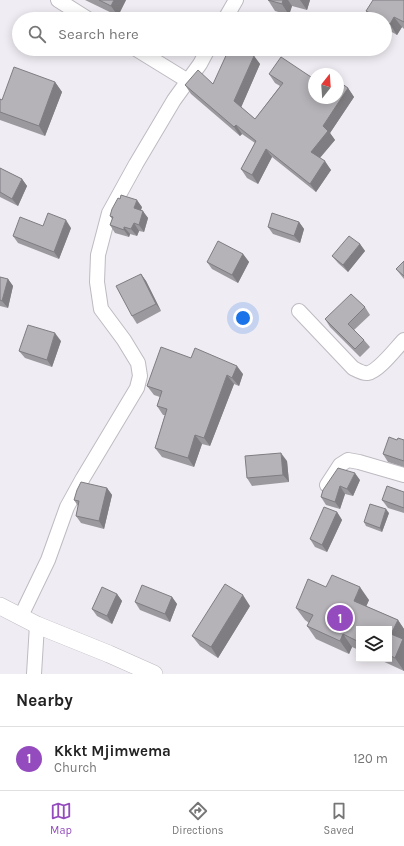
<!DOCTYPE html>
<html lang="en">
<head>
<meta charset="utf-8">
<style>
  :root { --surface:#fff; --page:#f6f6f6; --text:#222; --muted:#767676; --line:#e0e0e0; --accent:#944bbe }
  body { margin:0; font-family:Karla,sans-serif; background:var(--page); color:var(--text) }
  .controls { position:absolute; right:12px; bottom:12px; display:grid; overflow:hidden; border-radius:0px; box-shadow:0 2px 10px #0003 }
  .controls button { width:36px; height:36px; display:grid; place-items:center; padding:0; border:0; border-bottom:1px solid var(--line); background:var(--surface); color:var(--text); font:20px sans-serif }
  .compass { position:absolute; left:308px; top:68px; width:36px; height:36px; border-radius:50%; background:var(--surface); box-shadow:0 2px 10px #0003; rotate:17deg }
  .you { position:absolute; left:243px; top:318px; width:14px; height:14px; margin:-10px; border:3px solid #fff; border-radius:50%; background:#1a73e8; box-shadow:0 0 0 6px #1a73e833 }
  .badge { display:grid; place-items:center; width:26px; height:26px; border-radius:50%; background:var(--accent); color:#fff; font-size:13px; font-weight:700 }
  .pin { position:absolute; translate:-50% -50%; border:2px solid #fff; box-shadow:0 1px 4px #0006 }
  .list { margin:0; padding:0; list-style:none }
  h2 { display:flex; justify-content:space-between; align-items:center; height:52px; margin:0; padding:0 16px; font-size:17px }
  h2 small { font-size:13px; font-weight:400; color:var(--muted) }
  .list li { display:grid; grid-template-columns:26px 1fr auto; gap:12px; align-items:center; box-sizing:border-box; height:64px; padding:0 16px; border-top:1px solid var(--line) }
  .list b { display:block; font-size:15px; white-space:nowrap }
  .list p { margin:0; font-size:13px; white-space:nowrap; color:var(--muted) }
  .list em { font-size:13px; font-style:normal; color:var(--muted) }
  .icon { flex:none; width:22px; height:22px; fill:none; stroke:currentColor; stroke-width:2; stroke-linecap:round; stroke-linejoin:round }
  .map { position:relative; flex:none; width:404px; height:674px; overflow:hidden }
  .search { position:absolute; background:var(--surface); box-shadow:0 2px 10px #0003; left:12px; right:12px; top:12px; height:44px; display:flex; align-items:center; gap:10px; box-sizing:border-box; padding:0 14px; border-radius:22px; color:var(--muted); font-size:15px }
  .sheet { height:116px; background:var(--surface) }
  nav { display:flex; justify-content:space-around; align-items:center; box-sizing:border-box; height:56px; border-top:1px solid var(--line); background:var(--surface); font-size:11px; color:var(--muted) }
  nav a { display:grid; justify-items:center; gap:2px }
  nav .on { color:var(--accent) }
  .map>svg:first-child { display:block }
</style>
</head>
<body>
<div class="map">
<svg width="404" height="674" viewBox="0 0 404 674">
  <rect width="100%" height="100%" fill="#f0ecf3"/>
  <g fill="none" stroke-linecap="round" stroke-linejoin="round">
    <defs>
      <path id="minor" d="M 58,0 L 88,19
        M 225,19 L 236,0
        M 136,49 L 188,81
        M 299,311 L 353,368 C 357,370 363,374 368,373 C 379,371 396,348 404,340
        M 327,485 L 340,465 L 348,460 L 359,462 L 404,475
        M 21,616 L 48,560 L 67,507 L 83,478 L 137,388 L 140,376 L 138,363 L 124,340 L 101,309 L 97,282 L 98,255 L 109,213 L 136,164 L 174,100 L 200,64 L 208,49
        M 34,674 L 37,625"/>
      <path id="tertiary" d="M 0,606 L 37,625 L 109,654 L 154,674"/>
    </defs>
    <use href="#minor" stroke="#bebac1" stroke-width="16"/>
    <use href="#tertiary" stroke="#bebac1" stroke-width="18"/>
    <use href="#minor" stroke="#fff" stroke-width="14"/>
    <use href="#tertiary" stroke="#fff" stroke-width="17"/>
  </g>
  <path fill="#9c999e" d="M 85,0 L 126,0 L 118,16 Z
    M 268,0 L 310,0 L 307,10 L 292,6 L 289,15 L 275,11 Z
    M 404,0 L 404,29 L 402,27 L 397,35 L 385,28 L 385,19 L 372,19 L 366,11 Z
    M 254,56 L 260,64 L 241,107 L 255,119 L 280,86 L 275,83 L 269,74 L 314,98 L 348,88 L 354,97 L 330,133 L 335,140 L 320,158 L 331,170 L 316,192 L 272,157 L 258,184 L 247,178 L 241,169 L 255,143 L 242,134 L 240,136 L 191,94 L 185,85 L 213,84 Z
    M 55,82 L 62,92 L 45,136 L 0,120 L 0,99 L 2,100 Z
    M 0,168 L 22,179 L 27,186 L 18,206 L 0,197 Z
    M 142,207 L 141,210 L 148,218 L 144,232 L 139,231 L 137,236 L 130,234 L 129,237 L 115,233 L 110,225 L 112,219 L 110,216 Z
    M 299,222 L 304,229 L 300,243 L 273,234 L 268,227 Z
    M 43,226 L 71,228 L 59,259 L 18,243 L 13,236 Z
    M 360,244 L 365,251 L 348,272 L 338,263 L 332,256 Z
    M 243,254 L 249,262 L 238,283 L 212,269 L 207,262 Z
    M 404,261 L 404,279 L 396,269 Z
    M 141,274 L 146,281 L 161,311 L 137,324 L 132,316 Z
    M 0,277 L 8,279 L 13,286 L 8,308 L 0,306 Z
    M 365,307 L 370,315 L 354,330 L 364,340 L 370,347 L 360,357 L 330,327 L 325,319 Z
    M 61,341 L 52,367 L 25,358 L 19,351 Z
    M 191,358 L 243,374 L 239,386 L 234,384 L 210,446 L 202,444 L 194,467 L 162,457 L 155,448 L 165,415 L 163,415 L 157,406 L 160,397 L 154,395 L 147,386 Z
    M 397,440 L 404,440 L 404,467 L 388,462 L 383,454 Z
    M 287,461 L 289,482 L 252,486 L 247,478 Z
    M 360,480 L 353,496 L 345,494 L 340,509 L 326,505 L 321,497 L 323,490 Z
    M 107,488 L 112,495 L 104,529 L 81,523 L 76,516 L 78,506 L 74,500 Z
    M 404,492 L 404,513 L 388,508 L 382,500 Z
    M 337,512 L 342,520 L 327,552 L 315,547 L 310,539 Z
    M 389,513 L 382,532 L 366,526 L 364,522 Z
    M 326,587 L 369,600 L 366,606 L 398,620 L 404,629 L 404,671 L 378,659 L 389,659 L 389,629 L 359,629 L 359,650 L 352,647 L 349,654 L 316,639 L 307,626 L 309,623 L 305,620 L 296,608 Z
    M 117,594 L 122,601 L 112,624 L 97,616 L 92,609 Z
    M 172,597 L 177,604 L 170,622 L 140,610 L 135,602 Z
    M 250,606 L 218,658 L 200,646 L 192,636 Z"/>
  <path fill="#7f7d81" d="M 114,0 L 126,0 L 118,16 L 111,6 Z
    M 283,0 L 288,0 L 292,6 L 289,15 L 282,4 Z
    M 300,0 L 310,0 L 307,10 Z
    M 394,17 L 402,27 L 397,35 L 390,24 Z
    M 254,56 L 260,64 L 240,110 L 234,101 Z
    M 55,82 L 62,92 L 45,136 L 39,126 Z
    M 348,88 L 354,97 L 330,133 L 335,140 L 317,161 L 311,152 L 323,126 Z
    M 236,125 L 242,134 L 240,136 L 234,127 Z
    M 266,149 L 272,157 L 258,184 L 252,175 Z
    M 325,161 L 331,170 L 316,192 L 310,184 Z
    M 22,179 L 27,186 L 18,206 L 12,199 Z
    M 137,200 L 142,207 L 139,215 L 134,208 Z
    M 143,211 L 148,218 L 144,232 L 139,225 Z
    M 66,220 L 71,228 L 59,259 L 54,252 Z
    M 299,222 L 304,229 L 300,243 L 294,236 Z
    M 134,223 L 139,231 L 137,236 L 131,229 Z
    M 124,227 L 130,234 L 129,237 L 124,230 Z
    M 360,244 L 365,251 L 348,272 L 343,265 Z
    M 243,254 L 249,262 L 238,283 L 232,275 Z
    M 141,274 L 146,281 L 161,311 L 156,304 Z
    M 8,279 L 13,286 L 8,308 L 2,301 Z
    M 55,333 L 61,341 L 52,367 L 47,360 Z
    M 237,366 L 243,374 L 239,386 L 232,378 Z
    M 227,375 L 234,384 L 210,446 L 204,438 Z
    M 195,435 L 202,444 L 194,467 L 188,458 Z
    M 281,453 L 287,461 L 289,482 L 283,475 Z
    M 355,473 L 360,480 L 353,496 L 347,489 Z
    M 340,486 L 345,494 L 340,509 L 335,502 Z
    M 107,488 L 112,495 L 104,529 L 99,521 Z
    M 386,509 L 389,513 L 382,532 L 380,528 Z
    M 337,512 L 342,520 L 327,552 L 322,545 Z
    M 360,587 L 369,600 L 363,614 L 354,601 Z
    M 117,594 L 122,601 L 112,624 L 107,616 Z
    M 243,595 L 250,606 L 218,658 L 211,647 Z
    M 172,597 L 177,604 L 170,622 L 165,614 Z
    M 398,620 L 404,629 L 404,671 L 395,658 L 391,634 Z
    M 343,634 L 352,647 L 349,654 L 340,641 Z"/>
  <path fill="#b5b2b8" stroke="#7f7d81" d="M 99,0 L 114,0 L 111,6 Z
    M 268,0 L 283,0 L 282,4 Z
    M 373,0 L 404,0 L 404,22 L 394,17 L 390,24 L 385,21 L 385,19 L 381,19 L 366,11 Z
    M 229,49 L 239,49 L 254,56 L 234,101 L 255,119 L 283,83 L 269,74 L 281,57 L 314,79 L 314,98 L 338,98 L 338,81 L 348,88 L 323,126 L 328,131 L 311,152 L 325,161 L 310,184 L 266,149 L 252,175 L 241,169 L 256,141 L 236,125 L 234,127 L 185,85 L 198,70 L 213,84 Z
    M 14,67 L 55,82 L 39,126 L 0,112 L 0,99 L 2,100 Z
    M 0,168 L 22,179 L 12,199 L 0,192 Z
    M 121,195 L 137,200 L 134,208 L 143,211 L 139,225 L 134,223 L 131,229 L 124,227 L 124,230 L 110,225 L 113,217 L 110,216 L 112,209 L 118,198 L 120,199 Z
    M 48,213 L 66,220 L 54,252 L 13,236 L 20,217 L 43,226 Z
    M 272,213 L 299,222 L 294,236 L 268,227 Z
    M 349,236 L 360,244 L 343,265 L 332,256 Z
    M 218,241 L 243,254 L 232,275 L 207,262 Z
    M 404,261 L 404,276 L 396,269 Z
    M 141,274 L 156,304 L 132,316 L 116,286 Z
    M 0,277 L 8,279 L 2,301 L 0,300 Z
    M 351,294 L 365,307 L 348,324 L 364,340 L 355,349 L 325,319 Z
    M 28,325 L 55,333 L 47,360 L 19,351 Z
    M 161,347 L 191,358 L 195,348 L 237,366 L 232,378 L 227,375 L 204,438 L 195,435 L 188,458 L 155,448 L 167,409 L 157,406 L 162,391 L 147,386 Z
    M 389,437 L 397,440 L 398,438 L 404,440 L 404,461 L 383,454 Z
    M 281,453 L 283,475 L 247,478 L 245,456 Z
    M 338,468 L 355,473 L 347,489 L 340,486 L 335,502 L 321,497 L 323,490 Z
    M 81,482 L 107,488 L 99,521 L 76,516 L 79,501 L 74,500 L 77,490 Z
    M 387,486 L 404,492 L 404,508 L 382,500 Z
    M 370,504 L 386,509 L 380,528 L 364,522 Z
    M 324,507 L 337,512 L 322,545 L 310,539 Z
    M 332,575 L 360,587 L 354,601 L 398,620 L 391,634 L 403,639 L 395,658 L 389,655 L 389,629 L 359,629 L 359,642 L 343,634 L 340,641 L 307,626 L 313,615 L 296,608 L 308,579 L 326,587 Z
    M 225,584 L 243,595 L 211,647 L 192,636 Z
    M 142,585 L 172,597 L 165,614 L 135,602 Z
    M 102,587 L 117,594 L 107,616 L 92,609 Z"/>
</svg>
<div class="controls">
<button><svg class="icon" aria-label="layers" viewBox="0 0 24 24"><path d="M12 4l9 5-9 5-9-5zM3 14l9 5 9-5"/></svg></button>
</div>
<svg class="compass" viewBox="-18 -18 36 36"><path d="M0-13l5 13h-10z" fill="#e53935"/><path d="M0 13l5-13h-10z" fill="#767676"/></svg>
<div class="you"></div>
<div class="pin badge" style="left:340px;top:618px">1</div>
<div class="search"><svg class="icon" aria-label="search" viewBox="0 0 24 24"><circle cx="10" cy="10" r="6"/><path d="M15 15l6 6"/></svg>Search here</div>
</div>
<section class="sheet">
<h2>Nearby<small></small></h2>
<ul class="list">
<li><span class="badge">1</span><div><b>Kkkt Mjimwema</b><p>Church</p></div><em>120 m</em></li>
</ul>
</section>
<nav>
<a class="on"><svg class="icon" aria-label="map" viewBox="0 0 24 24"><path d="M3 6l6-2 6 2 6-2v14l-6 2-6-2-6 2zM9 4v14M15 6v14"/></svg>Map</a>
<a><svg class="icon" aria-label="directions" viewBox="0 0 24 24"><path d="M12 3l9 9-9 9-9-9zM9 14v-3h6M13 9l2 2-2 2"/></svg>Directions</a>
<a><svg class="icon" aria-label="saved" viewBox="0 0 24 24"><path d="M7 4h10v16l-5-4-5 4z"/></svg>Saved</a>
</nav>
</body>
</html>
